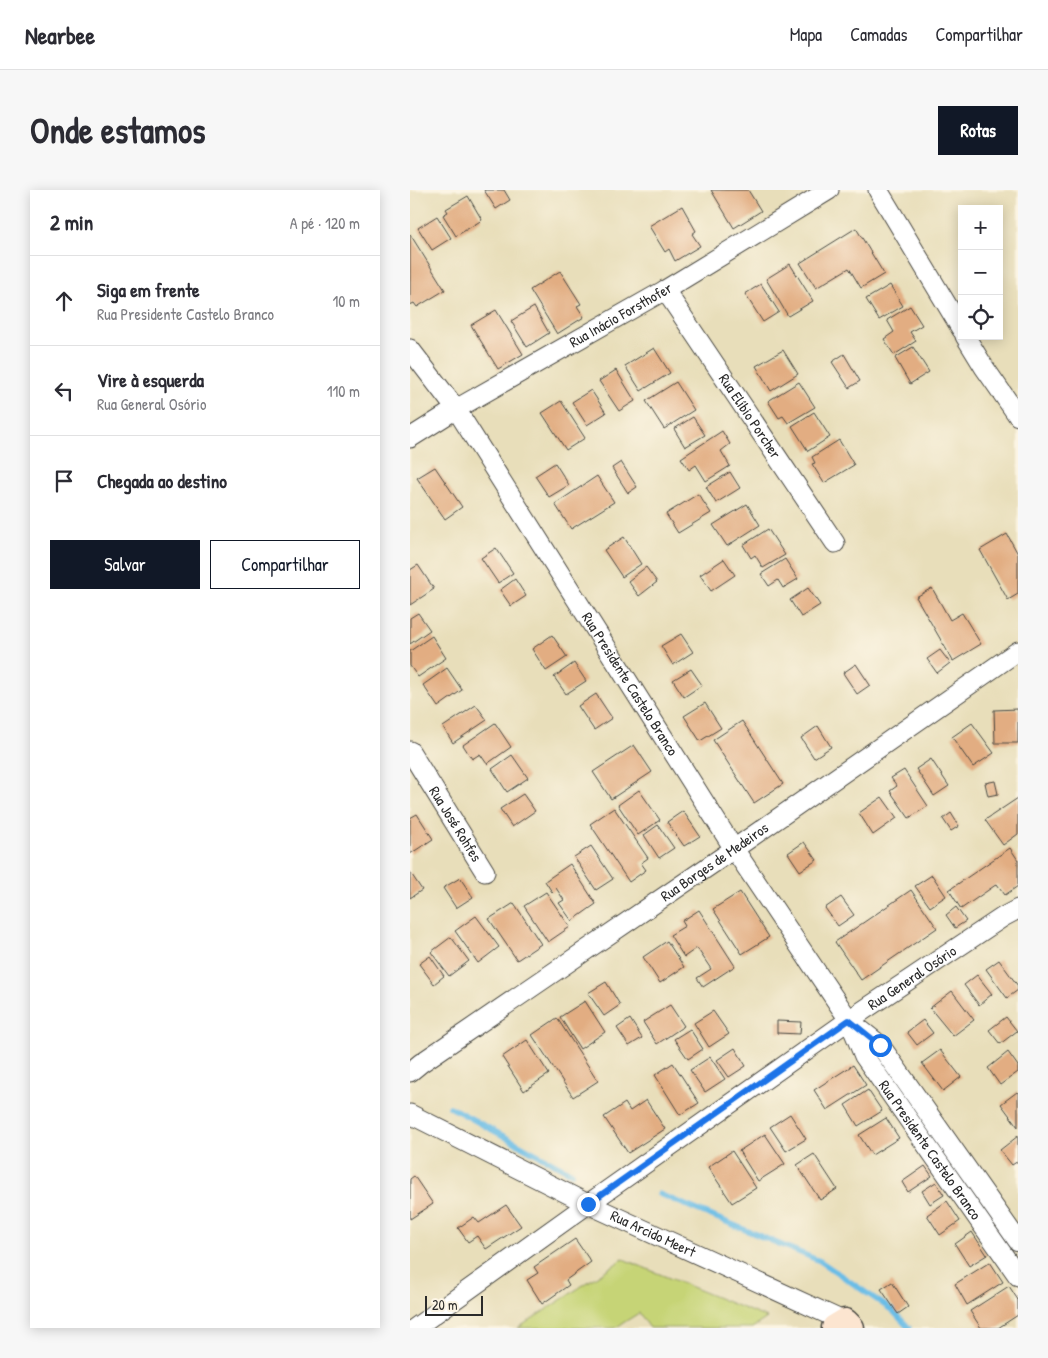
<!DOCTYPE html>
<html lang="pt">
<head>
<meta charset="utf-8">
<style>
  :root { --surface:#fff; --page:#f7f7f7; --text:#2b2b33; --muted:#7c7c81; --line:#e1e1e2; --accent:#111827 }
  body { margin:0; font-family:"Patrick Hand",sans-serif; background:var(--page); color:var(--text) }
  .controls { position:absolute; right:15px; top:15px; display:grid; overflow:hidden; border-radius:0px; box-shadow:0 2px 12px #0003 }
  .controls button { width:45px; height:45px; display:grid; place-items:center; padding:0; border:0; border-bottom:1px solid var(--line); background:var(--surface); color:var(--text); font:25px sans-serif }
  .scale { position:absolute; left:15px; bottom:12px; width:58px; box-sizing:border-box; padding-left:5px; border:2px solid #2b2b2b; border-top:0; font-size:14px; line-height:18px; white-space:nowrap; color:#2b2b2b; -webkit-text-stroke:4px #fcf5e5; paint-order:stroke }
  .stop { position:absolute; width:15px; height:15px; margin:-11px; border:4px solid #1a73e8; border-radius:50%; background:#fff }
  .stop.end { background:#1a73e8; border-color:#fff; box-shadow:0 1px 5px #0008 }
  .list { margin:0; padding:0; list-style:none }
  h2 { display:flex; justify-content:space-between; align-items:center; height:65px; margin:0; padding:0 20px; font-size:21px }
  h2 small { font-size:16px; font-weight:400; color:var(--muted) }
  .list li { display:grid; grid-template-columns:32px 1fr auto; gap:15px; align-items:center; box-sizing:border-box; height:90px; padding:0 20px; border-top:1px solid var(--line) }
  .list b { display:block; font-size:19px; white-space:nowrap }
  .list p { margin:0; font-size:16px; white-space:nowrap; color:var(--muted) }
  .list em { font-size:16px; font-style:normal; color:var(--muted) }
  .actions { display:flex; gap:10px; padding:15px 20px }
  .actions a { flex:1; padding:11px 0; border:1px solid var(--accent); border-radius:0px; text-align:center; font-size:18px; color:var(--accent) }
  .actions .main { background:var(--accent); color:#fff }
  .icon { flex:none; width:28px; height:28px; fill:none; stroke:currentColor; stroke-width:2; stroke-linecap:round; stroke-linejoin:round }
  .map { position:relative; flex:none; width:608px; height:1138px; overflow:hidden; border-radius:0px }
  header { display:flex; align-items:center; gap:30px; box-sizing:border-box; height:70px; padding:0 25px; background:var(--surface); border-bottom:1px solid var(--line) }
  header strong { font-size:24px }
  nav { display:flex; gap:28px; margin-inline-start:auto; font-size:18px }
  .intro { display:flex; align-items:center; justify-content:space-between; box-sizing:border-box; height:120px; padding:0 30px }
  h1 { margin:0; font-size:35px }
  .button { padding:12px 22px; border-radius:0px; background:var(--accent); color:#fff; font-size:18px; font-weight:700 }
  main { display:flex; gap:30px; padding:0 30px }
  aside { flex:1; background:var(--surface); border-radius:0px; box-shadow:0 2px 12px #0003 }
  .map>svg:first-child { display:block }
</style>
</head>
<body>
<header>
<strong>Nearbee</strong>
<nav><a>Mapa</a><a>Camadas</a><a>Compartilhar</a></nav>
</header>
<div class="intro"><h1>Onde estamos</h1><a class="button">Rotas</a></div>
<main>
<aside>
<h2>2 min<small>A pé · 120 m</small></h2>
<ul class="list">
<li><svg class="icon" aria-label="ahead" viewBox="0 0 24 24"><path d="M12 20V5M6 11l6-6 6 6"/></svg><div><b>Siga em frente</b><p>Rua Presidente Castelo Branco</p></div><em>10 m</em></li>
<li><svg class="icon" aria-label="left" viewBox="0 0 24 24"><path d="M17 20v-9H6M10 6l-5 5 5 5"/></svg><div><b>Vire à esquerda</b><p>Rua General Osório</p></div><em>110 m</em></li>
<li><svg class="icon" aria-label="arrive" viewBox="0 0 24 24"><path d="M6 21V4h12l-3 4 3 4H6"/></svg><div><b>Chegada ao destino</b></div></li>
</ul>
<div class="actions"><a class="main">Salvar</a><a>Compartilhar</a></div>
</aside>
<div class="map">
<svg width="608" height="1138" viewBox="0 0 608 1138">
  <rect width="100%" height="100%" fill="#fcf5e5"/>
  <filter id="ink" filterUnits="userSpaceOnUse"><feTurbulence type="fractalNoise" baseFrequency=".02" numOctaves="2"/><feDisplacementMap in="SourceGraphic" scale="10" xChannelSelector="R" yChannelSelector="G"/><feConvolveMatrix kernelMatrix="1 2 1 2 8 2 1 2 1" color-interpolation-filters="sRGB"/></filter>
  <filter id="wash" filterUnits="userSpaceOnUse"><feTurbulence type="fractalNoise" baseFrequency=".0096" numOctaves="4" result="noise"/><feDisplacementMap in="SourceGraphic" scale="20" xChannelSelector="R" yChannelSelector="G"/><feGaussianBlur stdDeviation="1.12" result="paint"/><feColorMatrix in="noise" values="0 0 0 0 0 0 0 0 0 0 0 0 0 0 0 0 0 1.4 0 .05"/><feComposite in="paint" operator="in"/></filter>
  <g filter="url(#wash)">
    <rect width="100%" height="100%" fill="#e8deba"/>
    <path fill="#c6d476" stroke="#788050" d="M 213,1069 L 357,1128 L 342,1138 L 240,1138 L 229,1123 L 205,1138 L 108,1138 Z"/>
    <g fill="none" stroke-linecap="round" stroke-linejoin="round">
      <path stroke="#6abde6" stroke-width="5.5" d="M 40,917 L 162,983
        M 249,1004 L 410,1071 L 483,1121 L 499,1138"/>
    </g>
    <g id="blocks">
      <path fill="#e2ad82" d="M 74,0 L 94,0 L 100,10 L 86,19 Z
        M 301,0 L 338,0 L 351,21 L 324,38 Z
        M 58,6 L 72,30 L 46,46 L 33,25 L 38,22 L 36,19 Z
        M 272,16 L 286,41 L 282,44 L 290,56 L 265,71 L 259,59 L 255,62 L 239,36 Z
        M 27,26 L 41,48 L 22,60 L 8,38 Z
        M 446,38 L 474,84 L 451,98 L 439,78 L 406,98 L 390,73 Z
        M 0,44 L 35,100 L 7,117 L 4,113 L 0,115 Z
        M 380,74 L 403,111 L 378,126 L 356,89 Z
        M 150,81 L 171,114 L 167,116 L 174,127 L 147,144 L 120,100 Z
        M 351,94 L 369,122 L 353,132 L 335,104 Z
        M 480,95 L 493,116 L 469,130 L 456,109 Z
        M 500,116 L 512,135 L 500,142 L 506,151 L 484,165 L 474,149 L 484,142 L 477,130 Z
        M 124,117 L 139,143 L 117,157 L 101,131 Z
        M 86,120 L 113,164 L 88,179 L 61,135 Z
        M 503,157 L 519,182 L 500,194 L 485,168 Z
        M 244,158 L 260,183 L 231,201 L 215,176 Z
        M 373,160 L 388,184 L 361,201 L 346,176 Z
        M 434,164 L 450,191 L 439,198 L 422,172 Z
        M 206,180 L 225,211 L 209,221 L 189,191 Z
        M 266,192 L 284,220 L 254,239 L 236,211 Z
        M 389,192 L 405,217 L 378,233 L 373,226 L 369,228 L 358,211 Z
        M 181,200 L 196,223 L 177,235 L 162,212 Z
        M 151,211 L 175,248 L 156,260 L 132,223 Z
        M 404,222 L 420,247 L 398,261 L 382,236 Z
        M 283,227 L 295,245 L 275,257 L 264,239 Z
        M 312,241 L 320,254 L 311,261 L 320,276 L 296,291 L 286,275 L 279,280 L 271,268 Z
        M 429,250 L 444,275 L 414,293 L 402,274 L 405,273 L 402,267 Z
        M 211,272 L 227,297 L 218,303 L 202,278 Z
        M 145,273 L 159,295 L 139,307 L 125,286 Z
        M 25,277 L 52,317 L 35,329 L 7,288 Z
        M 320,282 L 330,298 L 306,313 L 296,297 Z
        M 187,286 L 204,312 L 161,339 L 145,314 Z
        M 288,304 L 301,323 L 268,343 L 256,324 Z
        M 337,314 L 350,335 L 317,356 L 303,335 Z
        M 358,339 L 375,365 L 353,378 L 345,365 L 341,368 L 333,355 Z
        M 597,344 L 608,364 L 608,404 L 598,410 L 570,360 Z
        M 214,347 L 231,374 L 212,387 L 194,360 Z
        M 86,358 L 103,383 L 88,393 L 71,368 Z
        M 314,369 L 325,385 L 301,401 L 290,385 Z
        M 375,369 L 388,389 L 373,398 L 368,390 L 359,396 L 351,384 Z
        M 8,375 L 24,399 L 0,415 L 0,380 Z
        M 236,377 L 247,392 L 229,406 L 218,391 Z
        M 105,389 L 116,406 L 101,416 L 90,400 Z
        M 398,398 L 410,415 L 391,427 L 380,410 Z
        M 522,398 L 540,430 L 552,423 L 571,454 L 543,471 L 506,407 Z
        M 8,423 L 20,440 L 0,454 L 0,428 Z
        M 271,444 L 283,462 L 263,475 L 251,456 Z
        M 142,445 L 157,467 L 136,481 L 122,459 Z
        M 22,446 L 36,468 L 8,487 L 0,476 L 0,461 Z
        M 530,460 L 540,473 L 527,483 L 517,469 Z
        M 164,473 L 176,491 L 156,504 L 144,487 Z
        M 446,474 L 460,495 L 447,504 L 433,483 Z
        M 37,478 L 52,500 L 28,517 L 13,495 Z
        M 281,479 L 292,495 L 274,507 L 263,490 Z
        M 186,504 L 202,528 L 184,540 L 168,516 Z
        M 295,513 L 311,538 L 290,551 L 274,526 Z
        M 66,515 L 77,530 L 43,553 L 33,537 Z
        M 608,519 L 608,553 L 585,553 L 584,520 Z
        M 332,531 L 373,594 L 344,613 L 303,550 Z
        M 85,533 L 101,557 L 77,574 L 70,564 L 62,569 L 53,555 Z
        M 562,533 L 584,563 L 563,577 L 542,547 Z
        M 408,536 L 421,557 L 404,568 L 391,548 Z
        M 224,555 L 242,582 L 201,609 L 183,582 Z
        M 102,565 L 118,588 L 97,602 L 82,579 Z
        M 521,569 L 539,596 L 524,606 L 506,579 Z
        M 494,580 L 518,616 L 499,628 L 480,601 L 487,596 L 481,588 Z
        M 585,591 L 588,604 L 578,606 L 575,593 Z
        M 229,600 L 250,630 L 228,645 L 208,615 Z
        M 113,604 L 125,621 L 102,637 L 90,619 Z
        M 472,607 L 487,628 L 463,645 L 449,623 Z
        M 608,608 L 608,644 L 593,655 L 575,630 Z
        M 204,618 L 238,668 L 231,673 L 236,680 L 219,692 L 180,634 Z
        M 273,621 L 290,646 L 274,656 L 257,632 Z
        M 541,623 L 549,636 L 541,641 L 533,629 Z
        M 7,624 L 23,649 L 0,664 L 0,628 Z
        M 248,635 L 264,658 L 249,668 L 234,645 Z
        M 394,652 L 407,670 L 390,681 L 378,663 Z
        M 181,656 L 203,689 L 186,700 L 164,667 Z
        M 600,658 L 608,670 L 608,696 L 595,705 L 587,694 L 551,719 L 539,700 Z
        M 160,674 L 186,714 L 162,731 L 149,713 L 154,710 L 146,698 L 142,702 L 135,691 Z
        M 0,682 L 12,700 L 0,708 Z
        M 522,685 L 536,706 L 520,717 L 505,696 Z
        M 50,688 L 63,707 L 46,718 L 33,698 Z
        M 501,700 L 527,738 L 451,790 L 425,752 Z
        M 136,702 L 160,737 L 138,752 L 114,716 Z
        M 330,702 L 359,747 L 332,764 L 303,719 Z
        M 431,707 L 444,725 L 428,736 L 415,718 Z
        M 104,713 L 131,754 L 107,770 L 79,729 Z
        M 546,717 L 556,731 L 545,738 L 536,725 Z
        M 289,720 L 325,776 L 293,797 L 287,788 L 301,779 L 287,758 L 274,767 L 260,745 L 275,736 L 272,731 Z
        M 66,726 L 89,757 L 68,773 L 45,741 Z
        M 41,747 L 59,771 L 39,786 L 21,762 Z
        M 257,751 L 274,777 L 250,793 L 233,767 Z
        M 20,766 L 34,786 L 24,794 L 9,774 Z
        M 589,770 L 608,796 L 608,800 L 597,808 L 576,779 Z
        M 567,785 L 582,804 L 569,815 L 554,795 Z
        M 196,792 L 210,815 L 194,826 L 178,803 Z
        M 542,801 L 564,830 L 543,846 L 520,818 Z
        M 175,811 L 195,842 L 170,859 L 150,827 Z
        M 260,815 L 274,836 L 247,854 L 233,832 Z
        M 303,821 L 319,844 L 299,857 L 284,833 Z
        M 596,827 L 607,841 L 590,854 L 579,840 Z
        M 147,828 L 188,891 L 163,907 L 122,845 Z
        M 220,829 L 232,848 L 219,856 L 207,838 Z
        M 513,830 L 523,843 L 507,855 L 497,842 Z
        M 367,831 L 391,832 L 390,844 L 367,843 Z
        M 280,839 L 293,859 L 278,869 L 264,849 Z
        M 117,850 L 139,884 L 114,901 L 92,867 Z
        M 325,858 L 336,876 L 319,887 L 307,870 Z
        M 530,860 L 551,887 L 533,901 L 512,873 Z
        M 598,862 L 608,876 L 608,882 L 590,895 L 578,878 Z
        M 300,867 L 315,889 L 295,902 L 280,880 Z
        M 263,873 L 289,913 L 270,925 L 245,885 Z
        M 443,875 L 456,895 L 417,920 L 404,900 Z
        M 458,900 L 472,921 L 448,936 L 435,915 Z
        M 607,902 L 608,903 L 608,937 L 591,914 Z
        M 236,910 L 255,939 L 218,963 L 194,927 L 215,913 L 220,921 Z
        M 380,924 L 396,949 L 376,961 L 360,937 Z
        M 476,928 L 489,948 L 462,965 L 449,945 Z
        M 355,944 L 375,974 L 348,991 L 329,961 Z
        M 608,946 L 608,971 L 602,975 L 590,960 Z
        M 322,961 L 346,998 L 322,1013 L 298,977 Z
        M 404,964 L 427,999 L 410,1010 L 387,975 Z
        M 515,976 L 522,986 L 498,1002 L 492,992 Z
        M 4,986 L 23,1014 L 0,1029 L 0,989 Z
        M 526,992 L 534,1005 L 520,1014 L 512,1001 Z
        M 537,1011 L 550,1031 L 530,1045 L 517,1025 Z
        M 96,1015 L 111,1036 L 76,1059 L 67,1046 L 58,1052 L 48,1038 L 64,1027 L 69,1033 Z
        M 562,1042 L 577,1065 L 559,1076 L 545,1054 Z
        M 165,1049 L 181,1072 L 156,1090 L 159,1095 L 132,1114 L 117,1090 L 128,1083 L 124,1077 Z
        M 580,1072 L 593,1092 L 557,1115 L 545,1094 Z
        M 482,1092 L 498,1117 L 488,1124 L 471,1099 Z
        M 599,1096 L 608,1110 L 608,1125 L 588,1138 L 571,1138 L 560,1121 Z"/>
    </g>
  </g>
  <g filter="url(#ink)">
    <use href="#blocks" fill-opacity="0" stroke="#474640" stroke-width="1"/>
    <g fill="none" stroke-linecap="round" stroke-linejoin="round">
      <defs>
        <g id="street">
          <path d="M 468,0 L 552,140"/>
          <path id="s1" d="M 255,100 L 425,353"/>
          <path d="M 555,146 L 574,177 L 608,226"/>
          <path id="s2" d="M 0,159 L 46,219 L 324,659 L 439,830 L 454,866 L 608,1086"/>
          <path id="s3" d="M 0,248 L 46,219 L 255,100 L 419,0"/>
          <path id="s4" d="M 0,561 L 75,682"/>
          <path d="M 442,833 L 470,855 L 608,1051"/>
          <path id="s5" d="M 0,882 L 11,873 L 324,659 L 608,461"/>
          <path id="s6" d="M 0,924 L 178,1014 L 435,1132"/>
          <path id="s7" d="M 5,1138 L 178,1014 L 439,830 L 593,727 L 608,719"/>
        </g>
        <path id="secondary" d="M 425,1138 L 435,1132 L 441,1138"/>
      </defs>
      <use href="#street" stroke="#474640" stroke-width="21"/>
      <use href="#secondary" stroke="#474640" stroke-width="29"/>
      <use href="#street" stroke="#fff" stroke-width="19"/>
      <use href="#secondary" stroke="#fce5d0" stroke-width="26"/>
    </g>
  </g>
  <g fill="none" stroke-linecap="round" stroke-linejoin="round" filter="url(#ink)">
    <path stroke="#1a73e8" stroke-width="6" d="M 178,1014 L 439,830 L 470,855"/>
  </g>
  <g text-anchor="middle" stroke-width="4" stroke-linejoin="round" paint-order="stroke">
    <g font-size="15" fill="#2b2b2b" stroke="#fcf5e5">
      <text dy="5" stroke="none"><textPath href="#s3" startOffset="244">Rua Inácio Forsthofer</textPath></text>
      <text dy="5" stroke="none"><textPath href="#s1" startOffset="152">Rua Elíbio Porcher</textPath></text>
      <text dy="5" stroke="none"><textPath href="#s2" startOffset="401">Rua Presidente Castelo Branco</textPath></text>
      <text dy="5" stroke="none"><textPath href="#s4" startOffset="86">Rua José Rohfes</textPath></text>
      <text dy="5" stroke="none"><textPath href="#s5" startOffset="370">Rua Borges de Medeiros</textPath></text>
      <text dy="5" stroke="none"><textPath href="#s7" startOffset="608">Rua General Osório</textPath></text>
      <text dy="5" stroke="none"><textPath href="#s2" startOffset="956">Rua Presidente Castelo Branco</textPath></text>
      <text dy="5" stroke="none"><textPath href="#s6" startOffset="271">Rua Arcido Meert</textPath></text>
    </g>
  </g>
</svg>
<div class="controls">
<button>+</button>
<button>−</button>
<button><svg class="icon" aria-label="locate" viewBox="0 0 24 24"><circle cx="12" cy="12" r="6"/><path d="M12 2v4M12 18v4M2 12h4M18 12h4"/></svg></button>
</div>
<div class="scale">20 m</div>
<div class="stop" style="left:470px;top:855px"></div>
<div class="stop end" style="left:178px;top:1014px"></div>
</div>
</main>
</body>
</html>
